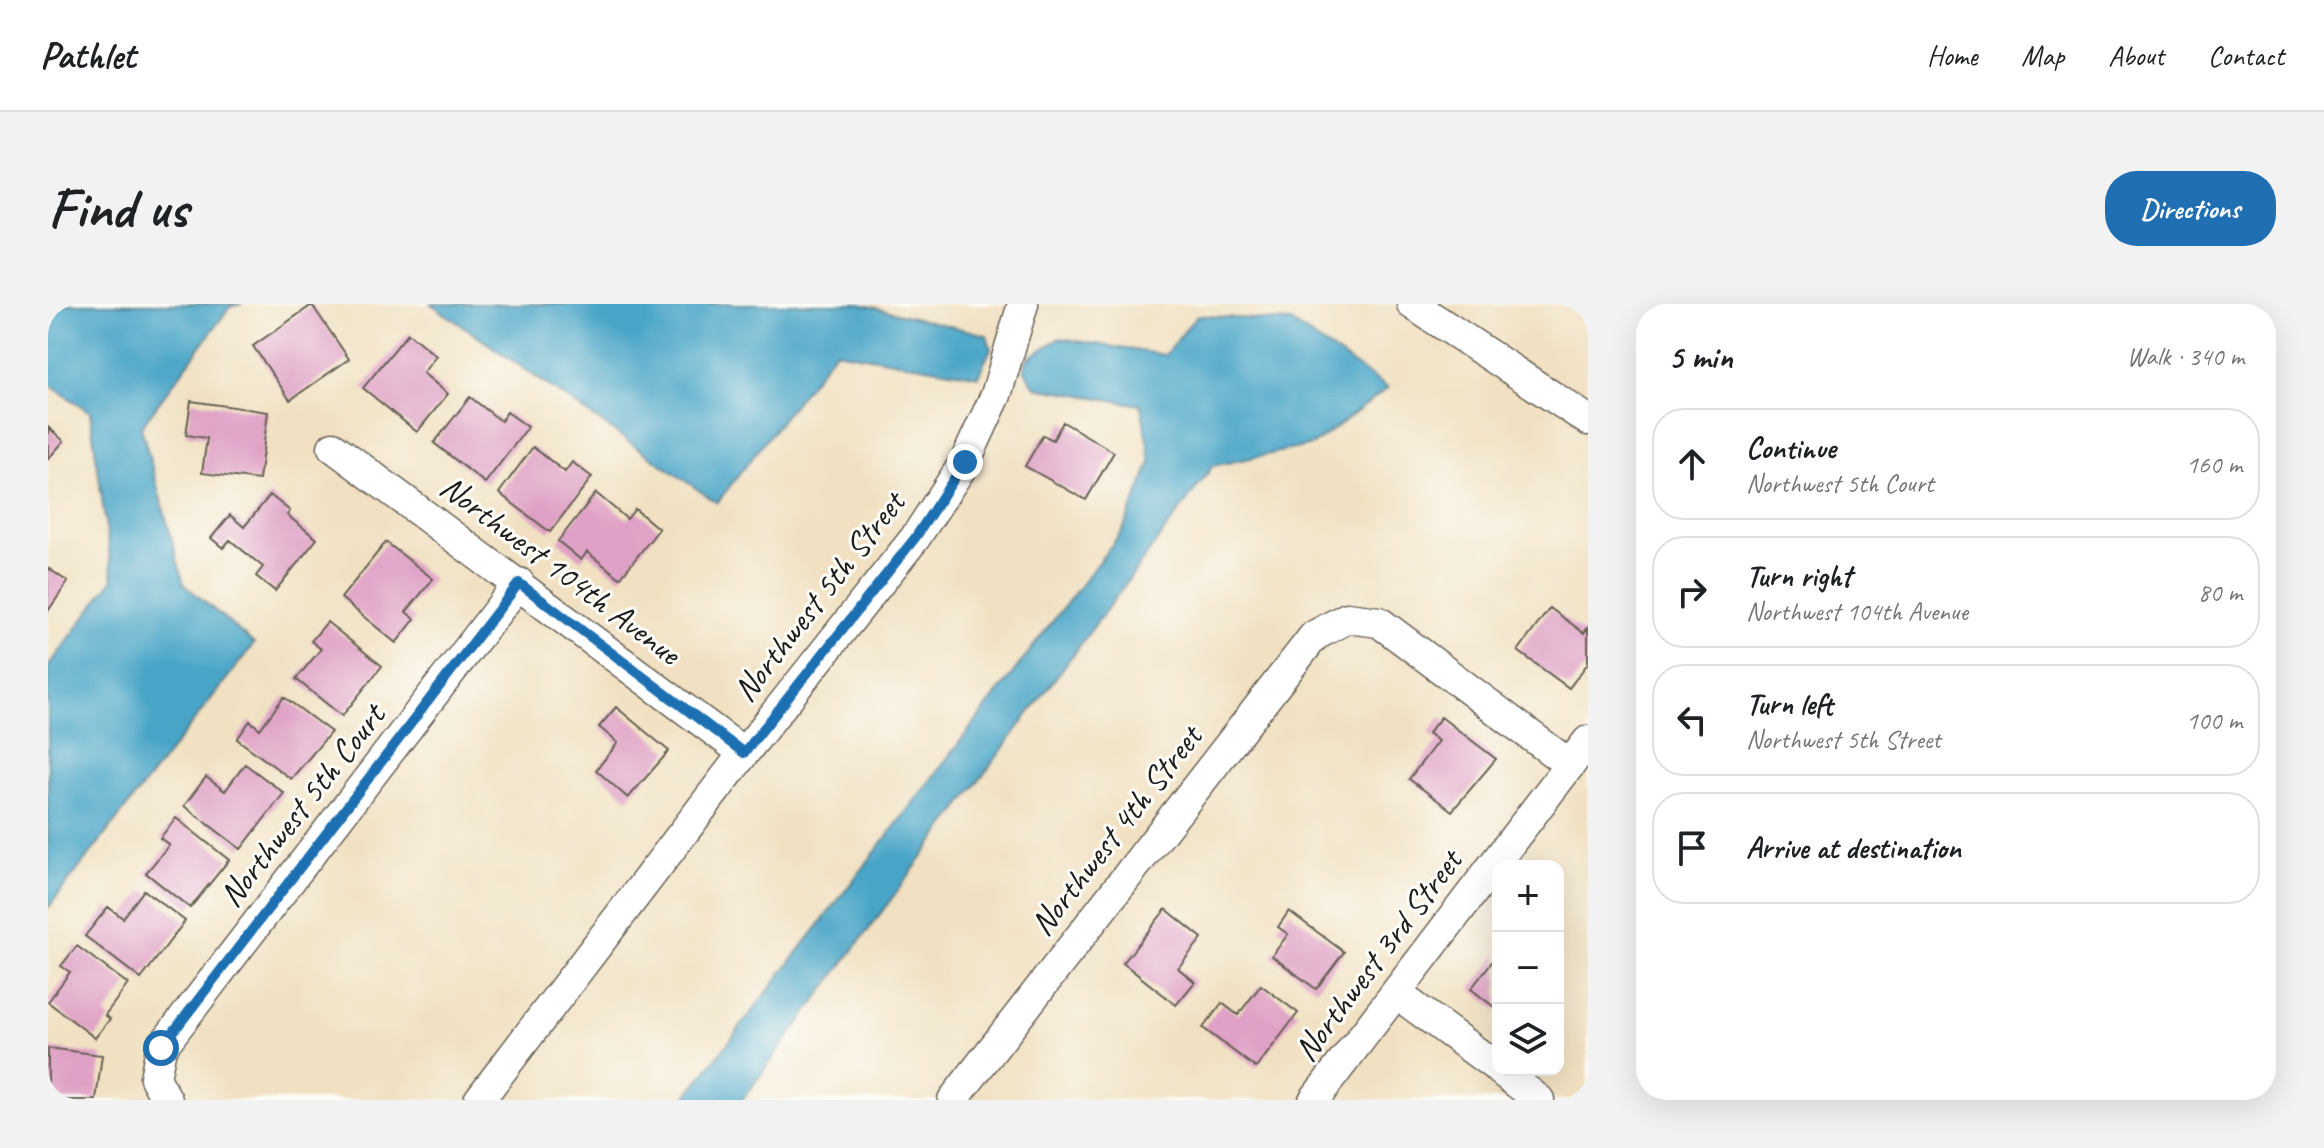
<!DOCTYPE html>
<html lang="en">
<head>
<meta charset="utf-8">
<style>
  :root { --surface:#fff; --page:#f2f2f2; --text:#202124; --muted:#757577; --line:#e0e0e0; --accent:#1f6fb2 }
  body { margin:0; font-family:Caveat,sans-serif; background:var(--page); color:var(--text) }
  .controls { position:absolute; right:24px; bottom:24px; display:grid; overflow:hidden; border-radius:16px; box-shadow:0 8px 32px #0002 }
  .controls button { width:72px; height:72px; display:grid; place-items:center; padding:0; border:0; border-bottom:2px solid var(--line); background:var(--surface); color:var(--text); font:40px sans-serif }
  .stop { position:absolute; width:24px; height:24px; margin:-18px; border:6px solid #1f6fb2; border-radius:50%; background:#fff }
  .stop.end { background:#1f6fb2; border-color:#fff; box-shadow:0 2px 8px #0008 }
  .list { margin:0; padding:0; list-style:none }
  h2 { display:flex; justify-content:space-between; align-items:center; height:104px; margin:0; padding:0 32px; font-size:34px }
  h2 small { font-size:26px; font-weight:400; color:var(--muted) }
  .list li { display:grid; grid-template-columns:52px 1fr auto; gap:24px; align-items:center; box-sizing:border-box; height:112px; margin:0 16px 16px; padding:0 16px; border:2px solid var(--line); border-radius:32px }
  .list b { display:block; font-size:30px; white-space:nowrap }
  .list p { margin:0; font-size:26px; white-space:nowrap; color:var(--muted) }
  .list em { font-size:26px; font-style:normal; color:var(--muted) }
  .icon { flex:none; width:44px; height:44px; fill:none; stroke:currentColor; stroke-width:2; stroke-linecap:round; stroke-linejoin:round }
  .map { position:relative; flex:none; width:1540px; height:796px; overflow:hidden; border-radius:32px }
  header { display:flex; align-items:center; gap:48px; box-sizing:border-box; height:112px; padding:0 40px; background:var(--surface); border-bottom:2px solid var(--line) }
  header strong { font-size:38px }
  nav { display:flex; gap:44px; margin-inline-start:auto; font-size:28px }
  .intro { display:flex; align-items:center; justify-content:space-between; box-sizing:border-box; height:192px; padding:0 48px }
  h1 { margin:0; font-size:56px }
  .button { padding:20px 36px; border-radius:32px; background:var(--accent); color:#fff; font-size:28px; font-weight:700 }
  main { display:flex; gap:48px; padding:0 48px }
  aside { flex:1; background:var(--surface); border-radius:32px; box-shadow:0 8px 32px #0002 }
  .map>svg:first-child { display:block }
</style>
</head>
<body>
<header>
<strong>Pathlet</strong>
<nav><a>Home</a><a>Map</a><a>About</a><a>Contact</a></nav>
</header>
<div class="intro"><h1>Find us</h1><a class="button">Directions</a></div>
<main>
<div class="map">
<svg width="1540" height="796" viewBox="0 0 1540 796">
  <rect width="100%" height="100%" fill="#fdfcf7"/>
  <filter id="ink" filterUnits="userSpaceOnUse"><feTurbulence type="fractalNoise" baseFrequency=".0125" numOctaves="2"/><feDisplacementMap in="SourceGraphic" scale="16" xChannelSelector="R" yChannelSelector="G"/><feConvolveMatrix kernelMatrix="1 2 1 2 8 2 1 2 1" color-interpolation-filters="sRGB"/></filter>
  <filter id="wash" filterUnits="userSpaceOnUse"><feTurbulence type="fractalNoise" baseFrequency=".006" numOctaves="4" result="noise"/><feDisplacementMap in="SourceGraphic" scale="32" xChannelSelector="R" yChannelSelector="G"/><feGaussianBlur stdDeviation="1.8" result="paint"/><feColorMatrix in="noise" values="0 0 0 0 0 0 0 0 0 0 0 0 0 0 0 0 0 1.4 0 .05"/><feComposite in="paint" operator="in"/></filter>
  <g filter="url(#wash)">
    <rect width="100%" height="100%" fill="#f1e1c2"/>
    <path fill="#49a5c7" stroke="#326072" stroke-width="2" d="M 0,0 L 194,0 L 182,3 L 93,123 L 136,280 L 206,340 L 0,604 L 0,363 L 65,275 L 42,108 L 0,80 Z
      M 383,0 L 812,0 L 939,31 L 943,45 L 930,72 L 787,47 L 669,199 Z
      M 1149,11 L 1243,18 L 1340,84 L 1265,141 L 1165,162 L 694,796 L 636,796 L 1075,226 L 1103,159 L 1093,101 L 987,83 L 976,65 L 980,54 L 1012,34 L 1117,51 Z"/>
    <g id="blocks">
      <path fill="#dfa1c5" d="M 264,1 L 301,55 L 242,96 L 205,42 Z
        M 360,29 L 388,52 L 375,69 L 400,90 L 369,128 L 315,84 Z
        M 422,93 L 453,117 L 459,108 L 480,123 L 437,179 L 386,139 Z
        M 143,97 L 220,108 L 211,176 L 154,169 L 159,134 L 138,131 Z
        M 1015,118 L 1066,148 L 1038,196 L 977,162 L 995,131 L 1005,136 Z
        M 0,123 L 16,137 L 0,155 Z
        M 485,143 L 517,168 L 524,158 L 544,173 L 502,228 L 451,189 Z
        M 548,189 L 579,215 L 587,205 L 611,225 L 572,274 L 539,248 L 533,256 L 510,237 Z
        M 222,191 L 242,207 L 239,211 L 269,235 L 227,287 L 208,272 L 215,263 L 182,236 L 175,244 L 163,234 L 182,211 L 196,223 Z
        M 338,238 L 385,275 L 358,308 L 367,315 L 348,339 L 293,294 Z
        M 0,264 L 20,278 L 0,307 Z
        M 1502,304 L 1536,329 L 1540,323 L 1540,359 L 1521,384 L 1470,347 Z
        M 279,318 L 334,362 L 294,412 L 248,375 L 273,345 L 263,337 Z
        M 236,393 L 283,428 L 243,475 L 189,435 L 202,417 L 212,425 Z
        M 568,403 L 621,447 L 580,494 L 548,466 L 570,439 L 551,423 Z
        M 1393,413 L 1448,455 L 1404,507 L 1361,475 L 1390,437 L 1380,429 Z
        M 197,460 L 236,489 L 193,545 L 136,502 L 158,473 L 177,487 Z
        M 128,514 L 181,556 L 142,604 L 98,569 L 121,541 L 112,534 Z
        M 96,586 L 137,617 L 93,675 L 37,632 L 60,603 L 75,614 Z
        M 1118,605 L 1154,634 L 1130,664 L 1147,678 L 1128,701 L 1075,659 Z
        M 1241,607 L 1296,648 L 1268,685 L 1224,652 L 1240,630 L 1230,623 Z
        M 29,642 L 80,680 L 57,711 L 62,715 L 47,734 L 0,698 L 22,668 L 13,662 Z
        M 1450,650 L 1450,706 L 1423,685 Z
        M 1213,681 L 1250,709 L 1208,764 L 1155,724 L 1174,699 L 1190,711 Z
        M 0,744 L 54,751 L 48,796 L 0,796 Z"/>
    </g>
  </g>
  <g filter="url(#ink)">
    <use href="#blocks" fill-opacity="0" stroke="#676156" stroke-width="2"/>
    <g fill="none" stroke-linecap="round" stroke-linejoin="round">
      <defs>
        <path id="minor" d="M 1364,0 L 1540,116
          M 285,143 L 696,449
          M 1349,690 L 1450,764
          M 1452,766 L 1491,796
          M 119,796 L 107,774 L 113,744 L 471,279
          M 431,796 L 696,449 L 867,234 L 917,158 L 948,91 L 975,0
          M 905,796 L 1266,332 L 1299,314 L 1331,318 L 1522,461
          M 1266,796 L 1540,437"/>
      </defs>
      <use href="#minor" stroke="#676156" stroke-width="33"/>
      <use href="#minor" stroke="#fff" stroke-width="30"/>
    </g>
  </g>
  <g fill="none" stroke-linecap="round" stroke-linejoin="round" filter="url(#ink)">
    <path stroke="#1f6fb2" stroke-width="10" d="M 113,744 L 471,279 L 696,449 L 867,234 L 917,158"/>
  </g>
  <g text-anchor="middle" stroke-width="6" stroke-linejoin="round" paint-order="stroke">
    <g font-size="34" fill="#1c1c1c" stroke="#fdfcf7">
      <text transform="translate(513 265) rotate(37)" y="12">Northwest 104th Avenue</text>
      <text transform="translate(770 292) rotate(-52)" y="12">Northwest 5th Street</text>
      <text transform="translate(253 501) rotate(-52)" y="12">Northwest 5th Court</text>
      <text transform="translate(1067 526) rotate(-52)" y="12">Northwest 4th Street</text>
      <text transform="translate(1329 651) rotate(-53)" y="12">Northwest 3rd Street</text>
    </g>
  </g>
</svg>
<div class="controls">
<button>+</button>
<button>−</button>
<button><svg class="icon" aria-label="layers" viewBox="0 0 24 24"><path d="M12 4l9 5-9 5-9-5zM3 14l9 5 9-5"/></svg></button>
</div>
<div class="stop" style="left:113px;top:744px"></div>
<div class="stop end" style="left:917px;top:158px"></div>
</div>
<aside>
<h2>5 min<small>Walk · 340 m</small></h2>
<ul class="list">
<li><svg class="icon" aria-label="ahead" viewBox="0 0 24 24"><path d="M12 20V5M6 11l6-6 6 6"/></svg><div><b>Continue</b><p>Northwest 5th Court</p></div><em>160 m</em></li>
<li><svg class="icon" aria-label="right" viewBox="0 0 24 24"><path d="M7 20v-9h11M14 6l5 5-5 5"/></svg><div><b>Turn right</b><p>Northwest 104th Avenue</p></div><em>80 m</em></li>
<li><svg class="icon" aria-label="left" viewBox="0 0 24 24"><path d="M17 20v-9H6M10 6l-5 5 5 5"/></svg><div><b>Turn left</b><p>Northwest 5th Street</p></div><em>100 m</em></li>
<li><svg class="icon" aria-label="arrive" viewBox="0 0 24 24"><path d="M6 21V4h12l-3 4 3 4H6"/></svg><div><b>Arrive at destination</b></div></li>
</ul>
</aside>
</main>
</body>
</html>
